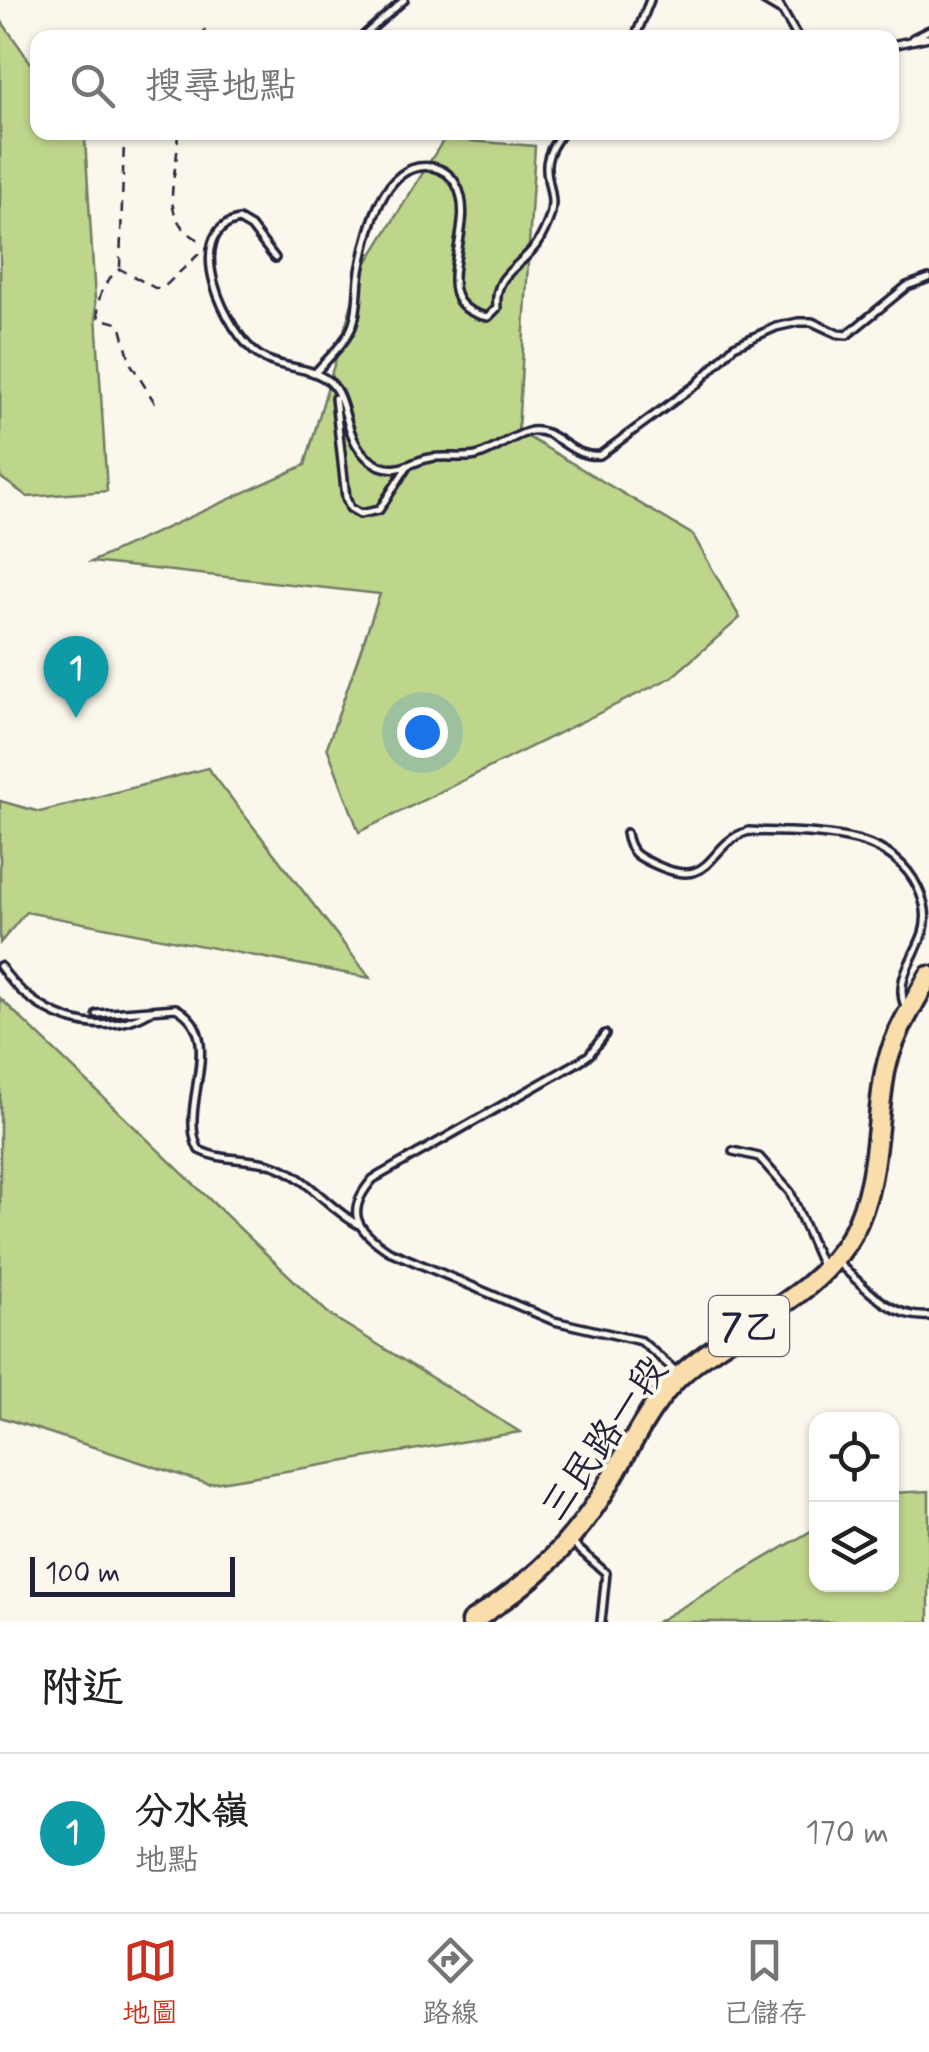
<!DOCTYPE html>
<html lang="zh-TW">
<head>
<meta charset="utf-8">
<style>
  :root { --surface:#fff; --page:#f2f2f2; --text:#222; --muted:#767676; --line:#e0e0e0; --accent:#c8321e }
  body { margin:0; font-family:Mynerve,"LXGW WenKai TC",sans-serif; background:var(--page); color:var(--text) }
  .controls { position:absolute; right:30px; bottom:30px; display:grid; overflow:hidden; border-radius:20px; box-shadow:0 2px 8px #0004 }
  .controls button { width:90px; height:90px; display:grid; place-items:center; padding:0; border:0; border-bottom:2px solid var(--line); background:var(--surface); color:var(--text); font:50px sans-serif }
  .scale { position:absolute; left:30px; bottom:25px; width:205px; box-sizing:border-box; padding-left:10px; border:5px solid #22223b; border-top:0; font-size:28px; line-height:35px; white-space:nowrap; color:#22223b; -webkit-text-stroke:8px #fbf7ec; paint-order:stroke }
  .you { position:absolute; left:422px; top:732px; width:35px; height:35px; margin:-25px; border:8px solid #fff; border-radius:50%; background:#1a73e8; box-shadow:0 0 0 15px #1a73e833 }
  .badge { display:grid; place-items:center; width:65px; height:65px; border-radius:50%; background:var(--accent); color:#fff; font-size:32px; font-weight:700 }
  .pin { position:absolute; translate:-50% -82px; filter:drop-shadow(0 2px 5px #0008) }
  .pin::after { content:''; position:absolute; top:52px; width:35px; height:30px; background:inherit; clip-path:polygon(0 0,100% 0,50% 100%) }
  .list { margin:0; padding:0; list-style:none }
  h2 { display:flex; justify-content:space-between; align-items:center; height:130px; margin:0; padding:0 40px; font-size:42px }
  h2 small { font-size:32px; font-weight:400; color:var(--muted) }
  .list li { display:grid; grid-template-columns:65px 1fr auto; gap:30px; align-items:center; box-sizing:border-box; height:160px; padding:0 40px; border-top:2px solid var(--line) }
  .list b { display:block; font-size:38px; white-space:nowrap }
  .list p { margin:0; font-size:32px; white-space:nowrap; color:var(--muted) }
  .list em { font-size:32px; font-style:normal; color:var(--muted) }
  .icon { flex:none; width:55px; height:55px; fill:none; stroke:currentColor; stroke-width:2; stroke-linecap:round; stroke-linejoin:round }
  .map { position:relative; flex:none; width:929px; height:1622px; overflow:hidden }
  .search { position:absolute; background:var(--surface); box-shadow:0 2px 8px #0004; left:30px; right:30px; top:30px; height:110px; display:flex; align-items:center; gap:25px; box-sizing:border-box; padding:0 35px; border-radius:20px; color:var(--muted); font-size:38px }
  .sheet { height:290px; background:var(--surface) }
  nav { display:flex; justify-content:space-around; align-items:center; box-sizing:border-box; height:140px; border-top:2px solid var(--line); background:var(--surface); font-size:28px; color:var(--muted) }
  nav a { display:grid; justify-items:center; gap:5px }
  nav .on { color:var(--accent) }
  .map>svg:first-child { display:block }
</style>
</head>
<body>
<div class="map">
<svg width="929" height="1622" viewBox="0 0 929 1622">
  <rect width="100%" height="100%" fill="#fbf7ec"/>
  <filter id="ink" filterUnits="userSpaceOnUse"><feTurbulence type="fractalNoise" baseFrequency=".01" numOctaves="2"/><feDisplacementMap in="SourceGraphic" scale="20" xChannelSelector="R" yChannelSelector="G"/><feConvolveMatrix kernelMatrix="1 2 1 2 8 2 1 2 1" color-interpolation-filters="sRGB"/></filter>
  <g filter="url(#ink)">
    <path fill="#bed58c" stroke="#707c64" stroke-width="2.5" d="M 0,19 L 37,72 L 38,132 L 80,133 L 85,139 L 107,491 L 28,497 L 0,477 Z
      M 444,139 L 535,146 L 518,431 L 693,535 L 740,618 L 672,677 L 359,832 L 327,747 L 380,594 L 91,562 L 305,465 L 361,272 Z
      M 208,768 L 370,978 L 26,912 L 0,943 L 0,801 L 40,812 Z
      M 0,998 L 330,1315 L 520,1432 L 208,1484 L 0,1417 Z
      M 929,1491 L 929,1622 L 657,1622 L 816,1528 L 816,1584 L 892,1584 L 892,1493 Z"/>
    <g fill="none" stroke-linecap="round" stroke-linejoin="round">
      <defs>
        <path id="lane" d="M 763,0 L 780,10
          M 776,0 L 798,38
          M 361,38 L 404,0
          M 635,38 L 650,0
          M 913,38 L 929,30
          M 892,45 L 929,37
          M 275,258 L 251,227 L 239,220 C 180,232 225,333 260,356 C 281,370 312,365 331,383 C 351,404 342,449 380,466 C 400,474 411,461 430,458 C 445,455 461,459 476,456 C 495,451 512,435 531,431 C 556,427 570,459 600,455 L 697,384 L 734,346 L 776,327 L 798,322 L 812,322 L 838,334 L 847,335 L 907,286 L 929,278
          M 315,373 C 327,359 347,342 353,324 C 359,308 357,288 360,271 C 367,234 382,160 432,167 C 443,169 450,174 456,184 C 482,229 418,304 488,317 L 497,308 C 494,276 514,271 532,250 C 539,243 544,232 548,222 C 563,186 528,173 563,132
          M 335,398 L 346,498 L 350,508 L 360,514 L 379,510 L 407,467
          M 626,833 C 629,853 638,857 656,865 C 715,892 706,843 749,831 C 807,834 889,826 918,888 C 925,903 928,916 923,933 C 915,957 894,980 905,1006
          M 0,966 C 32,1014 97,1043 151,1011
          M 97,1014 L 176,1008 C 229,1037 176,1107 199,1150 C 225,1163 256,1156 283,1169 C 312,1183 331,1210 359,1225
          M 605,1034 L 589,1055 L 575,1064 L 373,1179 C 344,1212 356,1230 389,1251 L 554,1321 L 641,1341 L 678,1373
          M 733,1151 L 759,1157 L 790,1192 L 821,1264
          M 836,1261 C 863,1285 890,1319 929,1316
          M 572,1543 L 606,1573 L 601,1622"/>
        <path id="primary" d="M 471,1622 C 528,1584 562,1556 600,1498 C 627,1456 647,1405 684,1372 C 738,1324 816,1300 852,1234 C 879,1184 875,1127 885,1072 C 892,1037 912,1007 929,976"/>
      </defs>
      <use href="#lane" stroke="#22223b" stroke-width="12"/>
      <use href="#primary" stroke="#22223b" stroke-width="25"/>
      <path stroke="#22223b" stroke-width="2.5" stroke-dasharray="10 8" stroke-linecap="butt" d="M 201,38 L 206,27
        M 177,132 C 182,173 151,215 201,241
        M 120,267 L 124,141
        M 155,403 L 131,364 L 121,328 L 117,323 L 99,318 C 95,300 104,280 120,269 L 155,288 L 163,288 L 202,251"/>
      <use href="#lane" stroke="#fbf7ec" stroke-width="5"/>
      <use href="#primary" stroke="#f9deab" stroke-width="18"/>
    </g>
  </g>
  <g text-anchor="middle" stroke-width="8" stroke-linejoin="round" paint-order="stroke">
    <rect fill="#fbf7ec" stroke="#636270" stroke-width="2.5" x="709" y="1296" width="80" height="60" rx="8"/>
    <g font-size="35" font-weight="bold" fill="#22223b">
      <text x="749" y="1338">7乙</text>
    </g>
    <g font-size="38" fill="#22223b" stroke="#fbf7ec">
      <text transform="translate(603 1438) rotate(-55)" y="13">三民路一段</text>
    </g>
  </g>
</svg>
<div class="controls">
<button><svg class="icon" aria-label="locate" viewBox="0 0 24 24"><circle cx="12" cy="12" r="6"/><path d="M12 2v4M12 18v4M2 12h4M18 12h4"/></svg></button>
<button><svg class="icon" aria-label="layers" viewBox="0 0 24 24"><path d="M12 4l9 5-9 5-9-5zM3 14l9 5 9-5"/></svg></button>
</div>
<div class="scale">100 m</div>
<div class="you"></div>
<div class="pin badge" style="left:76px;top:718px;background:#0f9aa8">1</div>
<div class="search"><svg class="icon" aria-label="search" viewBox="0 0 24 24"><circle cx="10" cy="10" r="6"/><path d="M15 15l6 6"/></svg>搜尋地點</div>
</div>
<section class="sheet">
<h2>附近<small></small></h2>
<ul class="list">
<li><span class="badge" style="background:#0f9aa8">1</span><div><b>分水嶺</b><p>地點</p></div><em>170 m</em></li>
</ul>
</section>
<nav>
<a class="on"><svg class="icon" aria-label="map" viewBox="0 0 24 24"><path d="M3 6l6-2 6 2 6-2v14l-6 2-6-2-6 2zM9 4v14M15 6v14"/></svg>地圖</a>
<a><svg class="icon" aria-label="directions" viewBox="0 0 24 24"><path d="M12 3l9 9-9 9-9-9zM9 14v-3h6M13 9l2 2-2 2"/></svg>路線</a>
<a><svg class="icon" aria-label="saved" viewBox="0 0 24 24"><path d="M7 4h10v16l-5-4-5 4z"/></svg>已儲存</a>
</nav>
</body>
</html>
